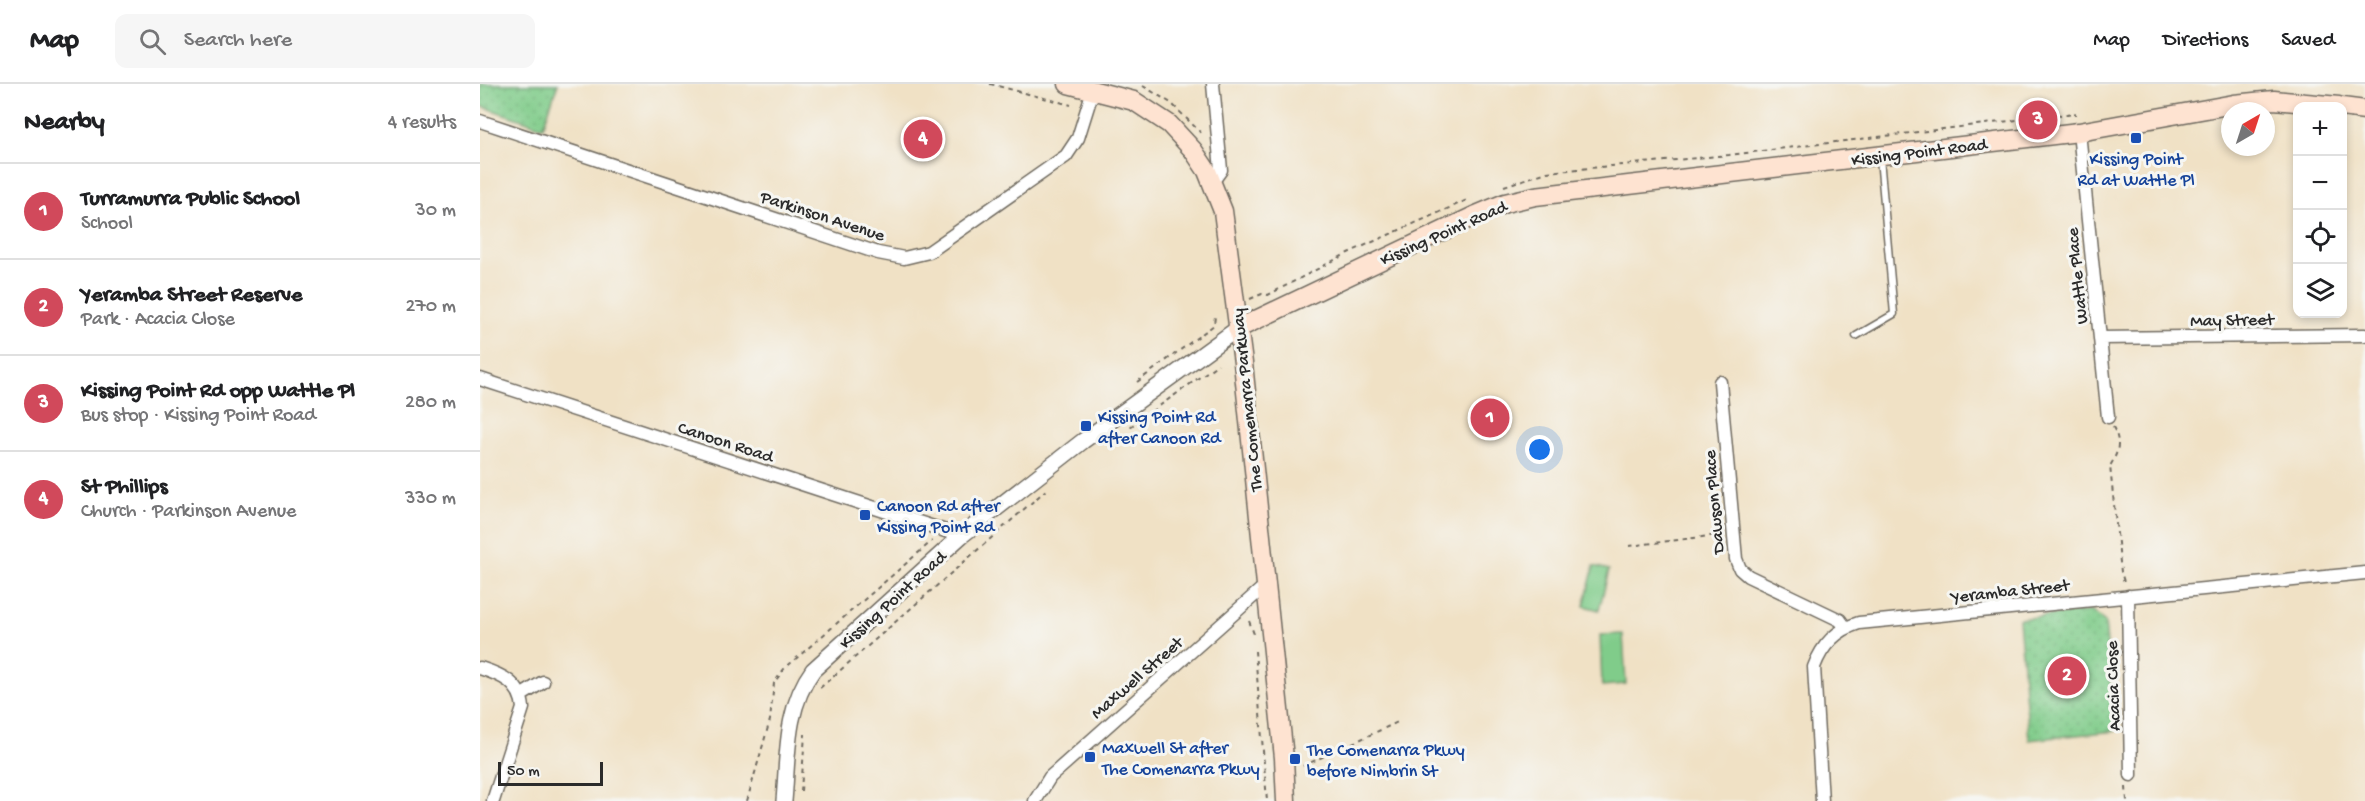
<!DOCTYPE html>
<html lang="en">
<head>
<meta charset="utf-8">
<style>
  :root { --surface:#fff; --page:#f6f6f6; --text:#202124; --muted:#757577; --line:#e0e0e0; --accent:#d1495b }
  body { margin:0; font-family:"Gochi Hand",sans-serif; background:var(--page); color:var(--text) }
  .controls { position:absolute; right:18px; top:18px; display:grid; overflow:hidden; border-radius:12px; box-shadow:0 3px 9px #0003 }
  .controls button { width:54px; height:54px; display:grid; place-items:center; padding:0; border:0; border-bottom:2px solid var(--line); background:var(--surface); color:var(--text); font:30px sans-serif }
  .compass { position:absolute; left:1741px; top:18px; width:54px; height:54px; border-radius:50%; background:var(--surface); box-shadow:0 3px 9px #0003; rotate:39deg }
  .scale { position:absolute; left:18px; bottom:15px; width:105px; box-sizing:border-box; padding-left:6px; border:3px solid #2b2b2b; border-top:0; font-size:16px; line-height:21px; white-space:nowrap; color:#2b2b2b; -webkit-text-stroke:4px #f6f6f2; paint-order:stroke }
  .you { position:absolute; left:1060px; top:366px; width:21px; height:21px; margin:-15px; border:4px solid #fff; border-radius:50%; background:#1a73e8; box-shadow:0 0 0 9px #1a73e833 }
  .badge { display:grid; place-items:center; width:39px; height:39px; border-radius:50%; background:var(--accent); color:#fff; font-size:20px; font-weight:700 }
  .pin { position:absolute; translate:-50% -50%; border:3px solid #fff; box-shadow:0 2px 6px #0006 }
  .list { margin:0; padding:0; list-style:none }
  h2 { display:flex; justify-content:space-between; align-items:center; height:78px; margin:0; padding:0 24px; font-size:26px }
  h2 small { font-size:20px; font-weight:400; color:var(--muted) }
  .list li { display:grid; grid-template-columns:39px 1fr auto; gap:18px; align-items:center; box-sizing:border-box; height:96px; padding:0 24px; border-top:2px solid var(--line) }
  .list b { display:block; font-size:22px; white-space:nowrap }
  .list p { margin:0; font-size:20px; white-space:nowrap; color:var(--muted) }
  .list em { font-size:20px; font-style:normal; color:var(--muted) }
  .icon { flex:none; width:33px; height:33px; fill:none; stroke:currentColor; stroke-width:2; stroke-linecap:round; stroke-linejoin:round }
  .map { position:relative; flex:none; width:1885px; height:717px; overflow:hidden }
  header { display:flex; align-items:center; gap:36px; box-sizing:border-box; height:84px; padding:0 30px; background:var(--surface); border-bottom:2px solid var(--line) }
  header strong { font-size:28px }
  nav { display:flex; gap:33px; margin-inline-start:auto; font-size:21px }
  .search { width:420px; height:54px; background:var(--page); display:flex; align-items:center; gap:15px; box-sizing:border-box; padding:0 21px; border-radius:12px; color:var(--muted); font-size:22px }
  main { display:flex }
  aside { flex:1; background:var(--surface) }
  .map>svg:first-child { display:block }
</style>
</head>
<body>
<header>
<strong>Map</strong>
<div class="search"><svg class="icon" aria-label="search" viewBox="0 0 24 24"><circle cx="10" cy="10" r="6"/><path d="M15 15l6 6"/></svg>Search here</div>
<nav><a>Map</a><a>Directions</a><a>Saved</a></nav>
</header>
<main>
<aside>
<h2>Nearby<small>4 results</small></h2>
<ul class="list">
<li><span class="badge">1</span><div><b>Turramurra Public School</b><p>School</p></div><em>30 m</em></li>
<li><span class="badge">2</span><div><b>Yeramba Street Reserve</b><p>Park · Acacia Close</p></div><em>270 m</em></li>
<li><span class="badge">3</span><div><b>Kissing Point Rd opp Wattle Pl</b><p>Bus stop · Kissing Point Road</p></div><em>280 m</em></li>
<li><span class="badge">4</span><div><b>St Phillips</b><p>Church · Parkinson Avenue</p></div><em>330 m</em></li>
</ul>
</aside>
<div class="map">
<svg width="1885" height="717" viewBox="0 0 1885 717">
  <defs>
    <pattern id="grass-dots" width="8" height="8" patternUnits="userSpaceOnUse" patternTransform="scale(1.5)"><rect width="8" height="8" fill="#80cc8a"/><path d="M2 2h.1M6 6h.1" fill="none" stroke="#6faf77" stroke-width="1.8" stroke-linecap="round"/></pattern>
  </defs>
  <rect width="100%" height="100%" fill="#f6f6f2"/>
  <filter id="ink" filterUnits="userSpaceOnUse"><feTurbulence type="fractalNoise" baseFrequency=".0167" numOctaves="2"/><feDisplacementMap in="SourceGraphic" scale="12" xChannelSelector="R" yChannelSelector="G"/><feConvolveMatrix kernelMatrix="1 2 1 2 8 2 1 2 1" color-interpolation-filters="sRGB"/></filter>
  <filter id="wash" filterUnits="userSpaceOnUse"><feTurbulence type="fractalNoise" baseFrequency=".008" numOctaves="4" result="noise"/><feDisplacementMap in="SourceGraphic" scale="24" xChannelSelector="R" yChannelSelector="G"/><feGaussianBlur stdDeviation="1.35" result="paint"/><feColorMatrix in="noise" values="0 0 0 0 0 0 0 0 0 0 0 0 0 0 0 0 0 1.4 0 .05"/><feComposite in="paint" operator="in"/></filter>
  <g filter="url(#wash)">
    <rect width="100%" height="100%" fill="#f0e1c5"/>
    <path fill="url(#grass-dots)" stroke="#567c5a" stroke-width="1.5" d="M 0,0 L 78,0 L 63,43 L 0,22 Z
      M 1611,527 L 1625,538 L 1635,647 L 1549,656 L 1539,535 Z"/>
    <path fill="#80cc8a" stroke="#567c5a" stroke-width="1.5" d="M 1114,482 L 1129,486 L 1119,526 L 1104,522 Z
      M 1143,550 L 1146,600 L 1122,602 L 1120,551 Z"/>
  </g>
  <g filter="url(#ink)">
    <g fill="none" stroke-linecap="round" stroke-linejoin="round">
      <defs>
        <path id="service" d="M 1376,252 L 1414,230 L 1400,74"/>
        <path id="minor" d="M 733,0 L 741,86 L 733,97
          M 0,37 L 398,169 L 424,174 L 449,168 L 586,72 L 598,54 L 613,6
          M 1599,48 L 1628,333
          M 1620,254 L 1885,251
          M 0,295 L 481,452
          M 1240,298 L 1256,475 L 1260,485 L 1268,492 L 1360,536 L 1365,543
          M 1648,512 L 1651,691
          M 0,584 C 22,591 41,599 43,624 L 13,717
          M 42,611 L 63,598
          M 555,717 L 570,693 L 786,501
          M 1342,717 L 1334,583 C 1342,561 1356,546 1379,539 L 1885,489"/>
        <path id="tertiary" d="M 304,717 C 308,672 305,624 333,586 L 481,452 L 603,357 L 757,245"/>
        <path id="secondary" d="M 588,0 L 654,17 L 689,40 L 713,66 L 727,87 L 743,127 L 763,279 L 804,674 L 806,717
          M 1862,23 L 1885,26
          M 757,245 L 994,132 L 1025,119 L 1055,112 L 1599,48 L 1754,20 L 1794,16 L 1859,22"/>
      </defs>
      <use href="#service" stroke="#706b61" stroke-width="9"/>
      <use href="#minor" stroke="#706b61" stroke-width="15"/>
      <use href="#tertiary" stroke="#706b61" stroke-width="18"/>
      <use href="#secondary" stroke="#706b61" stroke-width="21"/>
      <path stroke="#706b61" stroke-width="2" stroke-dasharray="4.5 4.5" stroke-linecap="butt" d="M 510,0 L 591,21
        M 663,2 L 691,19 L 721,49
        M 1024,102 L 1067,88 L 1249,71 L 1595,29 L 1595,31
        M 770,215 L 782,210 L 788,211 L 868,169 L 987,116
        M 657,298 L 734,241 L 735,232
        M 650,343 L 738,280
        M 1633,343 C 1641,358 1639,367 1630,382 L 1641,488 L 1645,501
        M 1149,462 L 1238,451
        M 769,537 L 774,550
        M 775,567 L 787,717
        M 340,604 L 566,406
        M 823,682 L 920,637
        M 1646,703 L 1647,717
        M 321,707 L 325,650
        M 267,717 L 290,636 L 294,599 L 304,585 L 452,457"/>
      <use href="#service" stroke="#fff" stroke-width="6"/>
      <use href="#minor" stroke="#fff" stroke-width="12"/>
      <use href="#tertiary" stroke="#fff" stroke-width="15"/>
      <use href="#secondary" stroke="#fee3d1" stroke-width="18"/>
    </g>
  </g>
  <g fill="#1a4fb4" stroke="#f6f6f2" stroke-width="2">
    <rect x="1650" y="48" width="12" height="12" rx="3"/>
    <rect x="600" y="336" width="12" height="12" rx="3"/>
    <rect x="379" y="425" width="12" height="12" rx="3"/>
    <rect x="604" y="667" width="12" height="12" rx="3"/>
    <rect x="809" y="669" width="12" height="12" rx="3"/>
  </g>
  <g text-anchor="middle" stroke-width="6" stroke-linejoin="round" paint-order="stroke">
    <g font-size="18" fill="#2b2b2b" stroke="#f6f6f2">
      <text transform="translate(1439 67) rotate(-7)" y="6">Kissing Point Road</text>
      <text transform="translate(343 131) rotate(18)" y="6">Parkinson Avenue</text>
      <text transform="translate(963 148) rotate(-24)" y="6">Kissing Point Road</text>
      <text transform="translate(1596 192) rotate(-96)" y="6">Wattle Place</text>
      <text transform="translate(1752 235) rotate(-1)" y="6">May Street</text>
      <text transform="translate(766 316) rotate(-96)" y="6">The Comenarra Parkway</text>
      <text transform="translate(246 357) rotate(18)" y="6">Canoon Road</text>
      <text transform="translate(1233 418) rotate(-95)" y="6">Dawson Place</text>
      <text transform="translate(1530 506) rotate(-6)" y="6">Yeramba Street</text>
      <text transform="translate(412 515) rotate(-42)" y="6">Kissing Point Road</text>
      <text transform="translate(656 593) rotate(-41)" y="6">Maxwell Street</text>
      <text transform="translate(1632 602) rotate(-92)" y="6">Acacia Close</text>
    </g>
    <g font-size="18" fill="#164399" stroke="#f6f6f2" text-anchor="start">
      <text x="1656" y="80" text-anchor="middle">Kissing Point<tspan x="1656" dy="21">Rd at Wattle Pl</tspan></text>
      <text x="618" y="338">Kissing Point Rd<tspan x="618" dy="21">after Canoon Rd</tspan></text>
      <text x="397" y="427">Canoon Rd after<tspan x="397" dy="21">Kissing Point Rd</tspan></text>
      <text x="622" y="669">Maxwell St after<tspan x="622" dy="21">The Comenarra Pkwy</tspan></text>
      <text x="827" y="671">The Comenarra Pkwy<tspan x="827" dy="21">before Nimbrin St</tspan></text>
    </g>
  </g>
</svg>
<div class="controls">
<button>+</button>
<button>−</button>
<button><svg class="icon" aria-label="locate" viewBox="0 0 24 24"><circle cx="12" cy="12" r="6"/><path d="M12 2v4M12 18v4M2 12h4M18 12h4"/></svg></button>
<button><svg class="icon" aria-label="layers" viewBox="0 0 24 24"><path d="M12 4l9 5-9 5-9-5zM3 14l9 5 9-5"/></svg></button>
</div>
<svg class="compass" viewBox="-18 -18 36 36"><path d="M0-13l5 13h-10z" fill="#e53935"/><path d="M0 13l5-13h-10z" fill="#757577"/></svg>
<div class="scale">50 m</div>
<div class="you"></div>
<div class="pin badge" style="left:1010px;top:334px">1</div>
<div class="pin badge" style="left:1587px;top:592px">2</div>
<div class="pin badge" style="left:1558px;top:36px">3</div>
<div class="pin badge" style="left:443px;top:55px">4</div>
</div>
</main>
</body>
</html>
